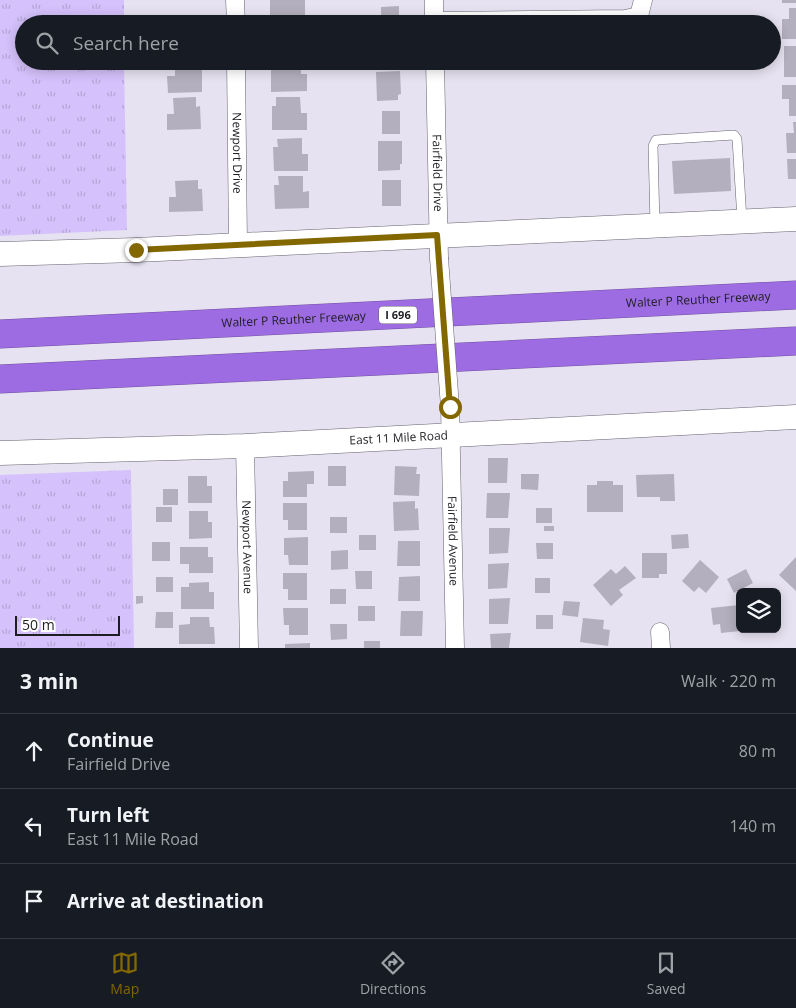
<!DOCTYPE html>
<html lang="en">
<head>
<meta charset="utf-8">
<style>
  :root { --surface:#171b24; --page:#20242c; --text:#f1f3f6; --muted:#9ea1a6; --line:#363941; --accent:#836700 }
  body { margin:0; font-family:"Open Sans",sans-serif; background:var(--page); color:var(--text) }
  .controls { position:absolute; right:15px; bottom:15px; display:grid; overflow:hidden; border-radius:8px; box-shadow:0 2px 12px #0003 }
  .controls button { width:45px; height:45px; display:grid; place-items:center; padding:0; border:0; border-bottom:1px solid var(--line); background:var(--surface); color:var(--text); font:25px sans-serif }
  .scale { position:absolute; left:15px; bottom:12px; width:105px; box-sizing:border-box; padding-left:5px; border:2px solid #1e1d22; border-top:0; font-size:14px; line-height:18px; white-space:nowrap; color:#1e1d22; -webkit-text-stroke:4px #fff; paint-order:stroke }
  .stop { position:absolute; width:15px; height:15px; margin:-11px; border:4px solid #836700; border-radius:50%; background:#fff }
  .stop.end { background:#836700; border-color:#fff; box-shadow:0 1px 5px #0008 }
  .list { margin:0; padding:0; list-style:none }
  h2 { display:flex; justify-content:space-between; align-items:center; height:65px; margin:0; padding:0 20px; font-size:21px }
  h2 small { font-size:16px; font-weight:400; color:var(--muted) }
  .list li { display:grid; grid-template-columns:32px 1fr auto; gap:15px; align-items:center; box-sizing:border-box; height:75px; padding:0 20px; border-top:1px solid var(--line) }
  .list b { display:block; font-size:19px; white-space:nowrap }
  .list p { margin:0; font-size:16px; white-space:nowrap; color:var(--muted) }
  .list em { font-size:16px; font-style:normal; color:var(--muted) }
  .icon { flex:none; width:28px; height:28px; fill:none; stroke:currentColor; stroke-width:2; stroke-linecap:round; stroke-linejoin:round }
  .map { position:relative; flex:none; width:796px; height:648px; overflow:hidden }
  .search { position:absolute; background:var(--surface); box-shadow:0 2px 12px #0003; left:15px; right:15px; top:15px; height:55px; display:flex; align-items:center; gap:12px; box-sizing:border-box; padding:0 18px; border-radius:28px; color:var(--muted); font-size:19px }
  .sheet { height:290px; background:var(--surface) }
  nav { display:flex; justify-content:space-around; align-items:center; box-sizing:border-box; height:70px; border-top:1px solid var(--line); background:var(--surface); font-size:14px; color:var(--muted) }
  nav a { display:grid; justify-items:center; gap:2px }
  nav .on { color:var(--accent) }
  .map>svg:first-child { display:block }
</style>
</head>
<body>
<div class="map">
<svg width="796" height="648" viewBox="0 0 796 648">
  <defs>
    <pattern id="grass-tufts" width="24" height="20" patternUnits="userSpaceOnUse" patternTransform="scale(1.25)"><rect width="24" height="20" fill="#d5c1fb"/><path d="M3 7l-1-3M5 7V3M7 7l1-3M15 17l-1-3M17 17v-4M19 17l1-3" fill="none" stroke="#b6a5d7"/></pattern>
  </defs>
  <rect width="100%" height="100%" fill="#e7e2f1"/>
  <path fill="url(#grass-tufts)" d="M 0,0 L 124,0 L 124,24 L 24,24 L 24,61 L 124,61 L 127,230 L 0,236 Z
    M 131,470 L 134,648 L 0,648 L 0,475 Z"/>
  <path fill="#b4afbe" d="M 270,0 L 305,0 L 305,15 L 270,15 Z
    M 782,0 L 796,0 L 796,3 L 782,3 Z
    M 399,6 L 399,24 L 381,24 L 381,7 Z
    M 789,8 L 796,8 L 796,39 L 782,39 L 782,19 L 789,19 Z
    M 299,21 L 299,24 L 275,24 L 275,22 Z
    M 784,46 L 796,46 L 796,77 L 784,77 Z
    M 175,61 L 198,61 L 198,68 L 202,68 L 202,92 L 168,93 L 167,76 L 175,76 Z
    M 276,61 L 301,61 L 301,74 L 307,74 L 307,91 L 271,92 L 271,68 L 277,68 Z
    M 383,61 L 400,61 L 400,65 L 383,65 Z
    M 400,71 L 401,94 L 398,95 L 398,100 L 377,101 L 376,72 Z
    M 782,85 L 796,85 L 796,116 L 789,116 L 789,99 L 782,99 Z
    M 196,97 L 196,107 L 200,106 L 201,129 L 167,130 L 167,114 L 174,114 L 173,98 Z
    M 276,97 L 300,97 L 301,113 L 307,113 L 307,130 L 272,130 L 272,106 L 276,106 Z
    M 382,111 L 400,111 L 400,134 L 382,134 Z
    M 793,122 L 796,122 L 796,153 L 787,153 L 786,133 L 794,133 Z
    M 302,138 L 302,154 L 308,154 L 308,171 L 274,171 L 273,147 L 278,147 L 277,139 Z
    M 378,141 L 402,141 L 402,164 L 400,164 L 400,170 L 378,171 Z
    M 730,158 L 731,191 L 674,194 L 672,161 Z
    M 787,159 L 796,159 L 796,179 L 788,179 Z
    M 278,176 L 303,176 L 303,192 L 309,191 L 309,208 L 275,209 L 274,185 L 279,185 Z
    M 198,180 L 198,189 L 202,189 L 203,211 L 169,212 L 169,197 L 176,197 L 175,181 Z
    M 382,180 L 401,180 L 401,206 L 382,206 Z
    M 488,458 L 508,458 L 507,483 L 488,483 Z
    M 328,466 L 346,466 L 346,486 L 328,486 Z
    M 395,466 L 417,467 L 416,474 L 420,474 L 419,496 L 394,495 Z
    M 314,471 L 314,484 L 307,484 L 307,497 L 283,497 L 283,481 L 288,481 L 288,472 Z
    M 521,474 L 539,474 L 538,490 L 521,489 Z
    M 674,474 L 675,501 L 660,501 L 660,497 L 637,497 L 636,475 Z
    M 188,476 L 207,476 L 207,486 L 212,486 L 212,503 L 188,503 Z
    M 597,481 L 613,481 L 613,485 L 623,485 L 623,512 L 587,512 L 587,485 L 597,485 Z
    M 163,489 L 178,489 L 178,505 L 163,505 Z
    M 487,493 L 510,493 L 508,518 L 486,518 Z
    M 415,501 L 415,509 L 418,508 L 419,530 L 394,531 L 393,502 Z
    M 283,503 L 307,503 L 307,530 L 288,530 L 288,520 L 283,520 Z
    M 156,507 L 172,507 L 172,522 L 156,522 Z
    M 536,508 L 552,508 L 552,523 L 536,523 Z
    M 189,511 L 208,511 L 208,522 L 212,522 L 212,538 L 189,539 Z
    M 330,517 L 347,517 L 347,533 L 330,533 Z
    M 544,526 L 554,526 L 554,531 L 544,531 Z
    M 489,528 L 510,528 L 508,553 L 489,554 Z
    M 688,534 L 689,548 L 672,549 L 671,535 Z
    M 359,535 L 376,535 L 376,550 L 359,550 Z
    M 308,537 L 308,565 L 289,565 L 288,555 L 284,555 L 284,538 Z
    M 398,541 L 420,541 L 420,566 L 397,566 Z
    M 152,542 L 170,542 L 170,561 L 152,561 Z
    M 536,543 L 553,543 L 553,559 L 537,559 Z
    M 180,547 L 208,547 L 208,557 L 213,557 L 213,573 L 189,573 L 189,564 L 180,564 Z
    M 348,550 L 348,569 L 331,570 L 331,551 Z
    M 642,553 L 667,553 L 667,574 L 659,574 L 659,578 L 642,578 Z
    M 796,557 L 796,591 L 779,575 Z
    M 700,560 L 719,577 L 706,593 L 699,587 L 694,592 L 682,581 Z
    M 509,563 L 507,588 L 488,589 L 488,564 Z
    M 625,566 L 636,578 L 619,590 L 623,595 L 611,606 L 593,585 L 611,569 L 616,574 Z
    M 746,569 L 753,583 L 734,593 L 727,579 Z
    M 355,571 L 372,571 L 372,589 L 356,589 Z
    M 283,573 L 307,573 L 307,600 L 288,600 L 288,589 L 283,589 Z
    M 420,576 L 420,601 L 398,601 L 399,577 Z
    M 156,577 L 173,577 L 173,592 L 156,592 Z
    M 535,578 L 550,578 L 550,593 L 535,593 Z
    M 209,582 L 209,592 L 214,592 L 214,609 L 181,609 L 181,587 L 189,587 L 189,583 Z
    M 330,589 L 346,589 L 346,604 L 330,604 Z
    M 136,596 L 143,596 L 143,603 L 136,604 Z
    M 510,598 L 508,624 L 489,624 L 489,599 Z
    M 564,601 L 580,602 L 578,617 L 562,615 Z
    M 739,605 L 740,631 L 721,633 L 720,624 L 713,625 L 711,608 Z
    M 358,606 L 375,606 L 375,621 L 358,621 Z
    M 283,608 L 308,608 L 308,635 L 289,635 L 289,625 L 284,625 Z
    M 401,611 L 423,611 L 422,636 L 400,636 Z
    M 156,612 L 173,612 L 173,628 L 155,628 Z
    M 536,615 L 553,615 L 553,629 L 536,629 Z
    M 190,617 L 209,617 L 210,627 L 214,627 L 215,644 L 179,644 L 179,625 L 190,624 Z
    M 583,618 L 604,620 L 603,629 L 610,630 L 608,646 L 580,642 Z
    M 330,624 L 347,624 L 347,639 L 331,640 Z
    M 511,633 L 509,648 L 491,648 L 490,634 Z
    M 364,641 L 380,641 L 380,648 L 364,648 Z
    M 310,643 L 310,648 L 285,648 L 285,644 Z"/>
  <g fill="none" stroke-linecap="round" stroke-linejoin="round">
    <defs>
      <path id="service" d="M 655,225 L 653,146 L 656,140 L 734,135 L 737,139 L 742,220"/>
      <g id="minor">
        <path d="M 235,0 L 236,24"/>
        <path d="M 434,0 L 434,24"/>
        <path d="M 434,21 L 625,19 L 639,16 L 643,0"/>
        <path id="s1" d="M 236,61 L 238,245"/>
        <path id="s2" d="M 435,61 L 439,258"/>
        <path id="s3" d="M 450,407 L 455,648"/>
        <path id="s4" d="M 245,446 L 249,648"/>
        <path d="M 660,632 L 661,648"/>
      </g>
      <g id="secondary">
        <path d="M 0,254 L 136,250 L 796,219"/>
        <path id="s5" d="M 0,453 L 245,446 L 796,417"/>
      </g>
      <g id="motorway">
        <path id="s6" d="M 0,334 L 796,295"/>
        <path d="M 0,379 L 796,341"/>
      </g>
    </defs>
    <use href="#service" stroke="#65616e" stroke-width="10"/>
    <use href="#minor" stroke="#65616e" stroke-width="19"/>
    <use href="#secondary" stroke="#65616e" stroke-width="25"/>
    <use href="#motorway" stroke="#71509f" stroke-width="29"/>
    <use href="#service" stroke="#fff" stroke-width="9"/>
    <use href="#minor" stroke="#fff" stroke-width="18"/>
    <use href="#secondary" stroke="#fff" stroke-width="24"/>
    <use href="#motorway" stroke="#9d6ce3" stroke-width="28"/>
    <defs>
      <path id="minor-bridge" d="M 439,258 L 450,407"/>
    </defs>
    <use href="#minor-bridge" stroke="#65616e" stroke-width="19" stroke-linecap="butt"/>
    <use href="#minor-bridge" stroke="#fff" stroke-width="18"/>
  </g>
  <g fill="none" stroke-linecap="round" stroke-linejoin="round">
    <path stroke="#836700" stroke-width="6" d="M 136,250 L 437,235 L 450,407"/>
  </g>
  <g text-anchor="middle" stroke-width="4" stroke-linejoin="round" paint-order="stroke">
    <rect fill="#fff" stroke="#626164" stroke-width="1" x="379" y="306.5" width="38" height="17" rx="4"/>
    <g font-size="11" font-weight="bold" fill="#1e1d22">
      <text x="398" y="319">I 696</text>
    </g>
    <g font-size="12" fill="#1e1d22" stroke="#fff">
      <text dy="4" stroke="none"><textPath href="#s1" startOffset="92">Newport Drive</textPath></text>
      <text dy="4" stroke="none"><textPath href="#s2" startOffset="112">Fairfield Drive</textPath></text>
      <text dy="4" stroke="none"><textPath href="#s6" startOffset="699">Walter P Reuther Freeway</textPath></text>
      <text dy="4" stroke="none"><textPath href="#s6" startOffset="294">Walter P Reuther Freeway</textPath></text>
      <text dy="4" stroke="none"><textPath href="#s5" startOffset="399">East 11 Mile Road</textPath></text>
      <text dy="4" stroke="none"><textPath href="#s3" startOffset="134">Fairfield Avenue</textPath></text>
      <text dy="4" stroke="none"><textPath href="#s4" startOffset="101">Newport Avenue</textPath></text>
    </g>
  </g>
</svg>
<div class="controls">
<button><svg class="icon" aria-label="layers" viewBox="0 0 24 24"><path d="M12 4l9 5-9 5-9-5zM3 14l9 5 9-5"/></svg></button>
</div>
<div class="scale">50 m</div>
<div class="stop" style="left:450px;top:407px"></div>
<div class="stop end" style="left:136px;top:250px"></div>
<div class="search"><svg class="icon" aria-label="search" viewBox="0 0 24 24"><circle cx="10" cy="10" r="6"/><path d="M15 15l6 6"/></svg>Search here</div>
</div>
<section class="sheet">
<h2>3 min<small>Walk · 220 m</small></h2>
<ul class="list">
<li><svg class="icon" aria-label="ahead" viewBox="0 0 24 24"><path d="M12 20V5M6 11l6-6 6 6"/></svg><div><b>Continue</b><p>Fairfield Drive</p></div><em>80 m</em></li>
<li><svg class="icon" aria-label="left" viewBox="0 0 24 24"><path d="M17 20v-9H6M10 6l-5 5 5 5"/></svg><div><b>Turn left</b><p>East 11 Mile Road</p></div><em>140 m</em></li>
<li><svg class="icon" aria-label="arrive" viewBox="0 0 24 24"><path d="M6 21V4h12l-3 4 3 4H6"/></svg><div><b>Arrive at destination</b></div></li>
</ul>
</section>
<nav>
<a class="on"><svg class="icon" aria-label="map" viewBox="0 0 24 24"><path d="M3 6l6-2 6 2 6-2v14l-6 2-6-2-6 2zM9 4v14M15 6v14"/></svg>Map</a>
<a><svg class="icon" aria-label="directions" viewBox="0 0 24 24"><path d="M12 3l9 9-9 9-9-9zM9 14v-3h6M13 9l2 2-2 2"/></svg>Directions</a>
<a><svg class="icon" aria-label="saved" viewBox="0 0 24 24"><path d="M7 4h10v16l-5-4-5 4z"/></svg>Saved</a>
</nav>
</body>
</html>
